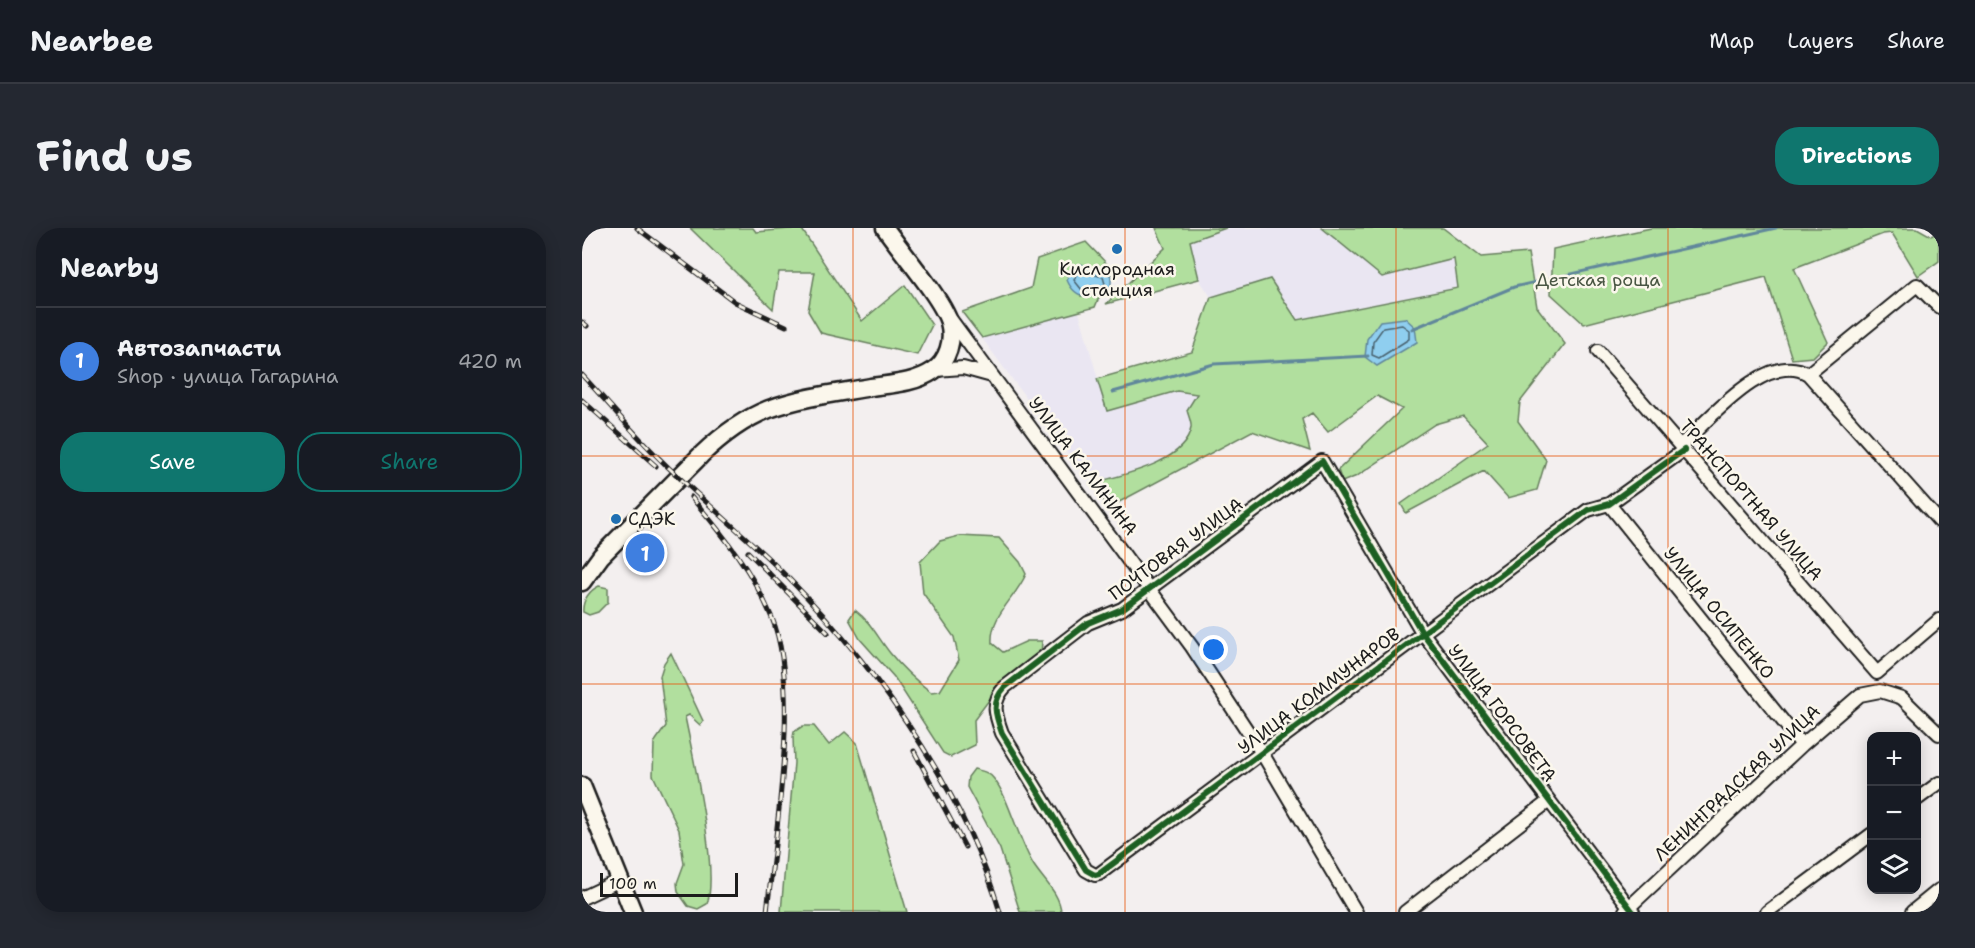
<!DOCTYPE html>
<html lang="en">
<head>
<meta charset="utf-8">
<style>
  :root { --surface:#171b24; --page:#242831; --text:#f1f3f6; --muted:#9ea1a6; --line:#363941; --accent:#0f766e }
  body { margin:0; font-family:"Shantell Sans",sans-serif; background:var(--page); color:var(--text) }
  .controls { position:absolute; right:18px; bottom:18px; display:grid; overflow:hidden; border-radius:12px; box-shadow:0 3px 15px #0003 }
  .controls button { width:54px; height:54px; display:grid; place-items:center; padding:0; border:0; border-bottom:2px solid var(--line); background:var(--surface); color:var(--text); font:30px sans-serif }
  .scale { position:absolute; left:18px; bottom:15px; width:138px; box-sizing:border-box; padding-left:6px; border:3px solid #1c1c1c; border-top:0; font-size:16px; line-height:21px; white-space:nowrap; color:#1c1c1c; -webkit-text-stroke:4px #fbf7ec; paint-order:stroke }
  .you { position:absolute; left:632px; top:422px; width:21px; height:21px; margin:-15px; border:4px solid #fff; border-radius:50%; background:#1a73e8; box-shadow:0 0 0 9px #1a73e833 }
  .badge { display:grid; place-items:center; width:39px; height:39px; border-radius:50%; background:var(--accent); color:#fff; font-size:20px; font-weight:700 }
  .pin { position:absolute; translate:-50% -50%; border:3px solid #fff; box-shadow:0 2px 6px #0006 }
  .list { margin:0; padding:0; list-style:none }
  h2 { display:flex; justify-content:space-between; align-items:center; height:78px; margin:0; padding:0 24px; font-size:26px }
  h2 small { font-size:20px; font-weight:400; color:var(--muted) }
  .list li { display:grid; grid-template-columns:39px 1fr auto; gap:18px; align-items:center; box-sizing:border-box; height:108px; padding:0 24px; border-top:2px solid var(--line) }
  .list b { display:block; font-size:22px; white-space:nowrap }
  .list p { margin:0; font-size:20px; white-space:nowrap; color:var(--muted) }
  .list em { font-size:20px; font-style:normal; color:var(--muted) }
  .actions { display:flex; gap:12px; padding:18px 24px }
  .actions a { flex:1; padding:14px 0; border:2px solid var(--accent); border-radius:24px; text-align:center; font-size:21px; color:var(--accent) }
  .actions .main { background:var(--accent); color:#fff }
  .icon { flex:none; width:33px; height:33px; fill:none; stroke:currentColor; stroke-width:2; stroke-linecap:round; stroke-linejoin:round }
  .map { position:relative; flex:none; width:1357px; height:684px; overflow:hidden; border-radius:24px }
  header { display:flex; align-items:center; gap:36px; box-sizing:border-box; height:84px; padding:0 30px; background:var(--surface); border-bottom:2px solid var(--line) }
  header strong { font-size:28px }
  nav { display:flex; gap:33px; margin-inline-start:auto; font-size:21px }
  .intro { display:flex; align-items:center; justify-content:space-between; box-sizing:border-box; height:144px; padding:0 36px }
  h1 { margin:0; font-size:42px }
  .button { padding:15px 27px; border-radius:24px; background:var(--accent); color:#fff; font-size:21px; font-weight:700 }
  main { display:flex; gap:36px; padding:0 36px }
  aside { flex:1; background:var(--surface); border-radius:24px; box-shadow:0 3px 15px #0003 }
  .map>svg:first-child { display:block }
</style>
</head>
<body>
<header>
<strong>Nearbee</strong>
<nav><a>Map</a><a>Layers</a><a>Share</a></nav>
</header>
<div class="intro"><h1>Find us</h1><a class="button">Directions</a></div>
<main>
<aside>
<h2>Nearby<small></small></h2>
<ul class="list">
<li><span class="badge" style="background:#3f7fe0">1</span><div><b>Автозапчасти</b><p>Shop · улица Гагарина</p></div><em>420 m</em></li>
</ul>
<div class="actions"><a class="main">Save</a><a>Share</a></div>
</aside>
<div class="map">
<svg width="1357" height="684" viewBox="0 0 1357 684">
  <rect width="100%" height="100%" fill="#f3efef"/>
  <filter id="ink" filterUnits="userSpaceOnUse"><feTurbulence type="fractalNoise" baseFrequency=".0167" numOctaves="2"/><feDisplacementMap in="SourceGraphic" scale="12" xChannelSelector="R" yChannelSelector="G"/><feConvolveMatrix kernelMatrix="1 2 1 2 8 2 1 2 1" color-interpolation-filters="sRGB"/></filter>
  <g filter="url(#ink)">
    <path fill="#eae6f2" d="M 644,0 L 740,0 L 800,49 L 872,31 L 877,61 L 715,92 L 688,51 L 629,69 L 617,51 L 608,12 Z
      M 497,84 L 525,183 L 595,163 L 616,166 L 610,199 L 602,218 L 567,240 L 511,255 L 478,216 L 400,110 Z"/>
    <path fill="#b1df9e" stroke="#667e5d" stroke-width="1.5" d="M 108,0 L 171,0 L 174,4 L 219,0 L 280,93 L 323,57 L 350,97 L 335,127 L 239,105 L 226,83 L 233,44 L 197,44 L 191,81 Z
      M 574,0 L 644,0 L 608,13 L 617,51 L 524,76 L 583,20 Z
      M 740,0 L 861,0 L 899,29 L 946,25 L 955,79 L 983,116 L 938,174 L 936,193 L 964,232 L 955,262 L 926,270 L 902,243 L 824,285 L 819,276 L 906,215 L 881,188 L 853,196 L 775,248 L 760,254 L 756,242 L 820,181 L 795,168 L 746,204 L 730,185 L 720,191 L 728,223 L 670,203 L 526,280 L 511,255 C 540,247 603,235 609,200 C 610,195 606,187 605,182 L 615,166 L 595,163 L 525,183 L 515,151 L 610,124 L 629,69 L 688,51 L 715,92 L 876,60 L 872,31 L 800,49 Z
      M 1069,0 L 1335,0 L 1349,8 L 1357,4 L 1357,33 L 1336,48 L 1310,5 L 1301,6 L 1212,40 L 1246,114 L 1231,129 L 1210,131 L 1184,49 L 1002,96 L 969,66 L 971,21 Z
      M 504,14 L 527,38 L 529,48 L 523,43 L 508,42 L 499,68 L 518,67 L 513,79 L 400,110 L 380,84 L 449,60 L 455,31 Z
      M 377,308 L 417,310 L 438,334 L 444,346 C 434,370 408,387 410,415 L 421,424 L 445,413 L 460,413 L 459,428 L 413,464 L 392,492 L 393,517 L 369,529 L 361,525 L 312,449 L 278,411 L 267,391 L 273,382 C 289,394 296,410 308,425 C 320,440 334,453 349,464 L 358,463 L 377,432 L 372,409 L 341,365 L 338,334 L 358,313 Z
      M 17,358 L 26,360 L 26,374 L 16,384 L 7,387 L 1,384 C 0,372 8,362 17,358 Z
      M 89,425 L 121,493 L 118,497 L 107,487 L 103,489 C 111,528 137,643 125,676 L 116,681 L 106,678 L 96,664 L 95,655 L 102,636 L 97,602 L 71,547 L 72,515 L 84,498 L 78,448 L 82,435 Z
      M 221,498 L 232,498 L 247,517 L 263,504 L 275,515 L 325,684 L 199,684 L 212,535 L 211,509 L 212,504 Z
      M 392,541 C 400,543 407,544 412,551 C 427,570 436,611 451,636 C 460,651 478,665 479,684 L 438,684 L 418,621 L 385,559 L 386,549 Z"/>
    <path fill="#8fceef" stroke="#61879b" stroke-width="1.5" d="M 499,36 C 509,42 521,40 529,48 L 529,59 C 512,72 494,73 485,52 L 490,39 Z
      M 823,90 L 833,99 L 835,114 L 795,138 L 783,129 L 785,111 L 798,93 Z"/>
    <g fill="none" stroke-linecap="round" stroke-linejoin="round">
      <path stroke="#4a6370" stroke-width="1.5" d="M 499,43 L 521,49 L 523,56 L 516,62 L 500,62 L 492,52 L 495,45 Z
        M 820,97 L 827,102 L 827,111 L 797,130 L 790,127 L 791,114 L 801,100 Z"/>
      <path stroke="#61879b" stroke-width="3" d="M 830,101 L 932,59 L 1194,0
        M 531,164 L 632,136 L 786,128"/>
      <defs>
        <path id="minor" d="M 367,89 L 610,419 L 680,525 L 774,684
          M 1016,123 L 1295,445
          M 353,142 L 381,140 L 410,148
          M 1226,146 L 1357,293
          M 1098,218 C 1127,192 1186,121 1226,146 L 1335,57 L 1357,79
          M 1027,276 L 1220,517
          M 1295,445 L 1357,392
          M 1334,572 L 1357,555
          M 0,670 L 38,652
          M 1043,683 L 1220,517 L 1278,467 L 1298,463 L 1320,470 L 1357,506
          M 823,684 L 967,573
          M 1051,684 L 840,404 L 740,233 L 540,381 L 506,395 L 423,459 C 409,474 413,486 420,505 L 504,642 L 513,647 L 517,646 L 1006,282 L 1027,276 L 1102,222
          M 1185,684 L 1290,606
          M 1330,684 L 1357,662"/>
        <path id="major" d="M 0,354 L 19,328 L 119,227 C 139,208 161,191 187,181 C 220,169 255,165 289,159 C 310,156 333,155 351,143 C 366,133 372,112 367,94 C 360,71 319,23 303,0
          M 0,558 L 51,684"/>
      </defs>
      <use href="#minor" stroke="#1c1c1c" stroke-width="16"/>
      <use href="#major" stroke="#1c1c1c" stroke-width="21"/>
      <use href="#minor" stroke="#fbf7ec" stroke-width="12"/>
      <use href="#major" stroke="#fbf7ec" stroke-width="16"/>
      <defs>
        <path id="rail" d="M 55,0 L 153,74 L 204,98
          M 0,94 L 5,98
          M 0,147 C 29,178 56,211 87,240 C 120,271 155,301 188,332 C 284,424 380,556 418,684
          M 0,172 L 74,238
          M 109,269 C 141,306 171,344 190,390 C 219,461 193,606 185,684
          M 166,324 L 246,405
          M 332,523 L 383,619"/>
      </defs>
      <use href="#rail" stroke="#1c1c1c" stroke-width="5"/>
      <use href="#rail" stroke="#fbf7ec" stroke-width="3" stroke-dasharray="9" stroke-linecap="butt"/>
      <defs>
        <path id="cycleway" d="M 1051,684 L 840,404 L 740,233 L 540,381 L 506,395 L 423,459 C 409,474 413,486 420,505 L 504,642 L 513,647 L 517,646 L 1006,282 L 1027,276 L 1102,222"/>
      </defs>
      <use href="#cycleway" stroke="#fbf7ec" stroke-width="10"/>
      <use href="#cycleway" stroke="#1b5e20" stroke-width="6"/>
    </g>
  </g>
  <path fill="none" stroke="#e8590c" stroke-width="1.5" stroke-opacity="0.55" d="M 271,0 L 271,684M 543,0 L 543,684M 814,0 L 814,684M 1086,0 L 1086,684M 0,228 L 1357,228M 0,456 L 1357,456"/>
  <g fill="#1f6fb2" stroke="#fbf7ec" stroke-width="2">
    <circle cx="535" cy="21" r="6"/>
    <circle cx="34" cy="291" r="6"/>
  </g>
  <g text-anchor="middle" stroke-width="5" stroke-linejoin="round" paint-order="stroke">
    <g font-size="18" fill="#1c1c1c" stroke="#fbf7ec">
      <text x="535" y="47">Кислородная<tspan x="535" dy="21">станция</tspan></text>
      <text x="46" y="297" text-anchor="start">СДЭК</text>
    </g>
    <g font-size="18" fill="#495643" stroke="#fbf7ec">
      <text x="1016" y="58">Детская роща</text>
    </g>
    <g font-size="18" fill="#1c1c1c" stroke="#fbf7ec">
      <text transform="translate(501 238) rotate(53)" y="6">УЛИЦА КАЛИНИНА</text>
      <text transform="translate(1169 272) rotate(49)" y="6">ТРАНСПОРТНАЯ УЛИЦА</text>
      <text transform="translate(594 321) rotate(-36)" y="6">ПОЧТОВАЯ УЛИЦА</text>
      <text transform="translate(1137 385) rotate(51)" y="6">УЛИЦА ОСИПЕНКО</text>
      <text transform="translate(737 463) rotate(-37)" y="6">УЛИЦА КОММУНАРОВ</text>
      <text transform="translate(920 485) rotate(53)" y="6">УЛИЦА ГОРСОВЕТА</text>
      <text transform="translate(1155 555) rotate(-43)" y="6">ЛЕНИНГРАДСКАЯ УЛИЦА</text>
    </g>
  </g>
</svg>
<div class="controls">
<button>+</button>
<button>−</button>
<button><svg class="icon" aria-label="layers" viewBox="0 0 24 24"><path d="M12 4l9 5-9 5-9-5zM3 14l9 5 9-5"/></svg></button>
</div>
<div class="scale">100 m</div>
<div class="you"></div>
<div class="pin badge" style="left:63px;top:325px;background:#3f7fe0">1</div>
</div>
</main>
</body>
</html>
